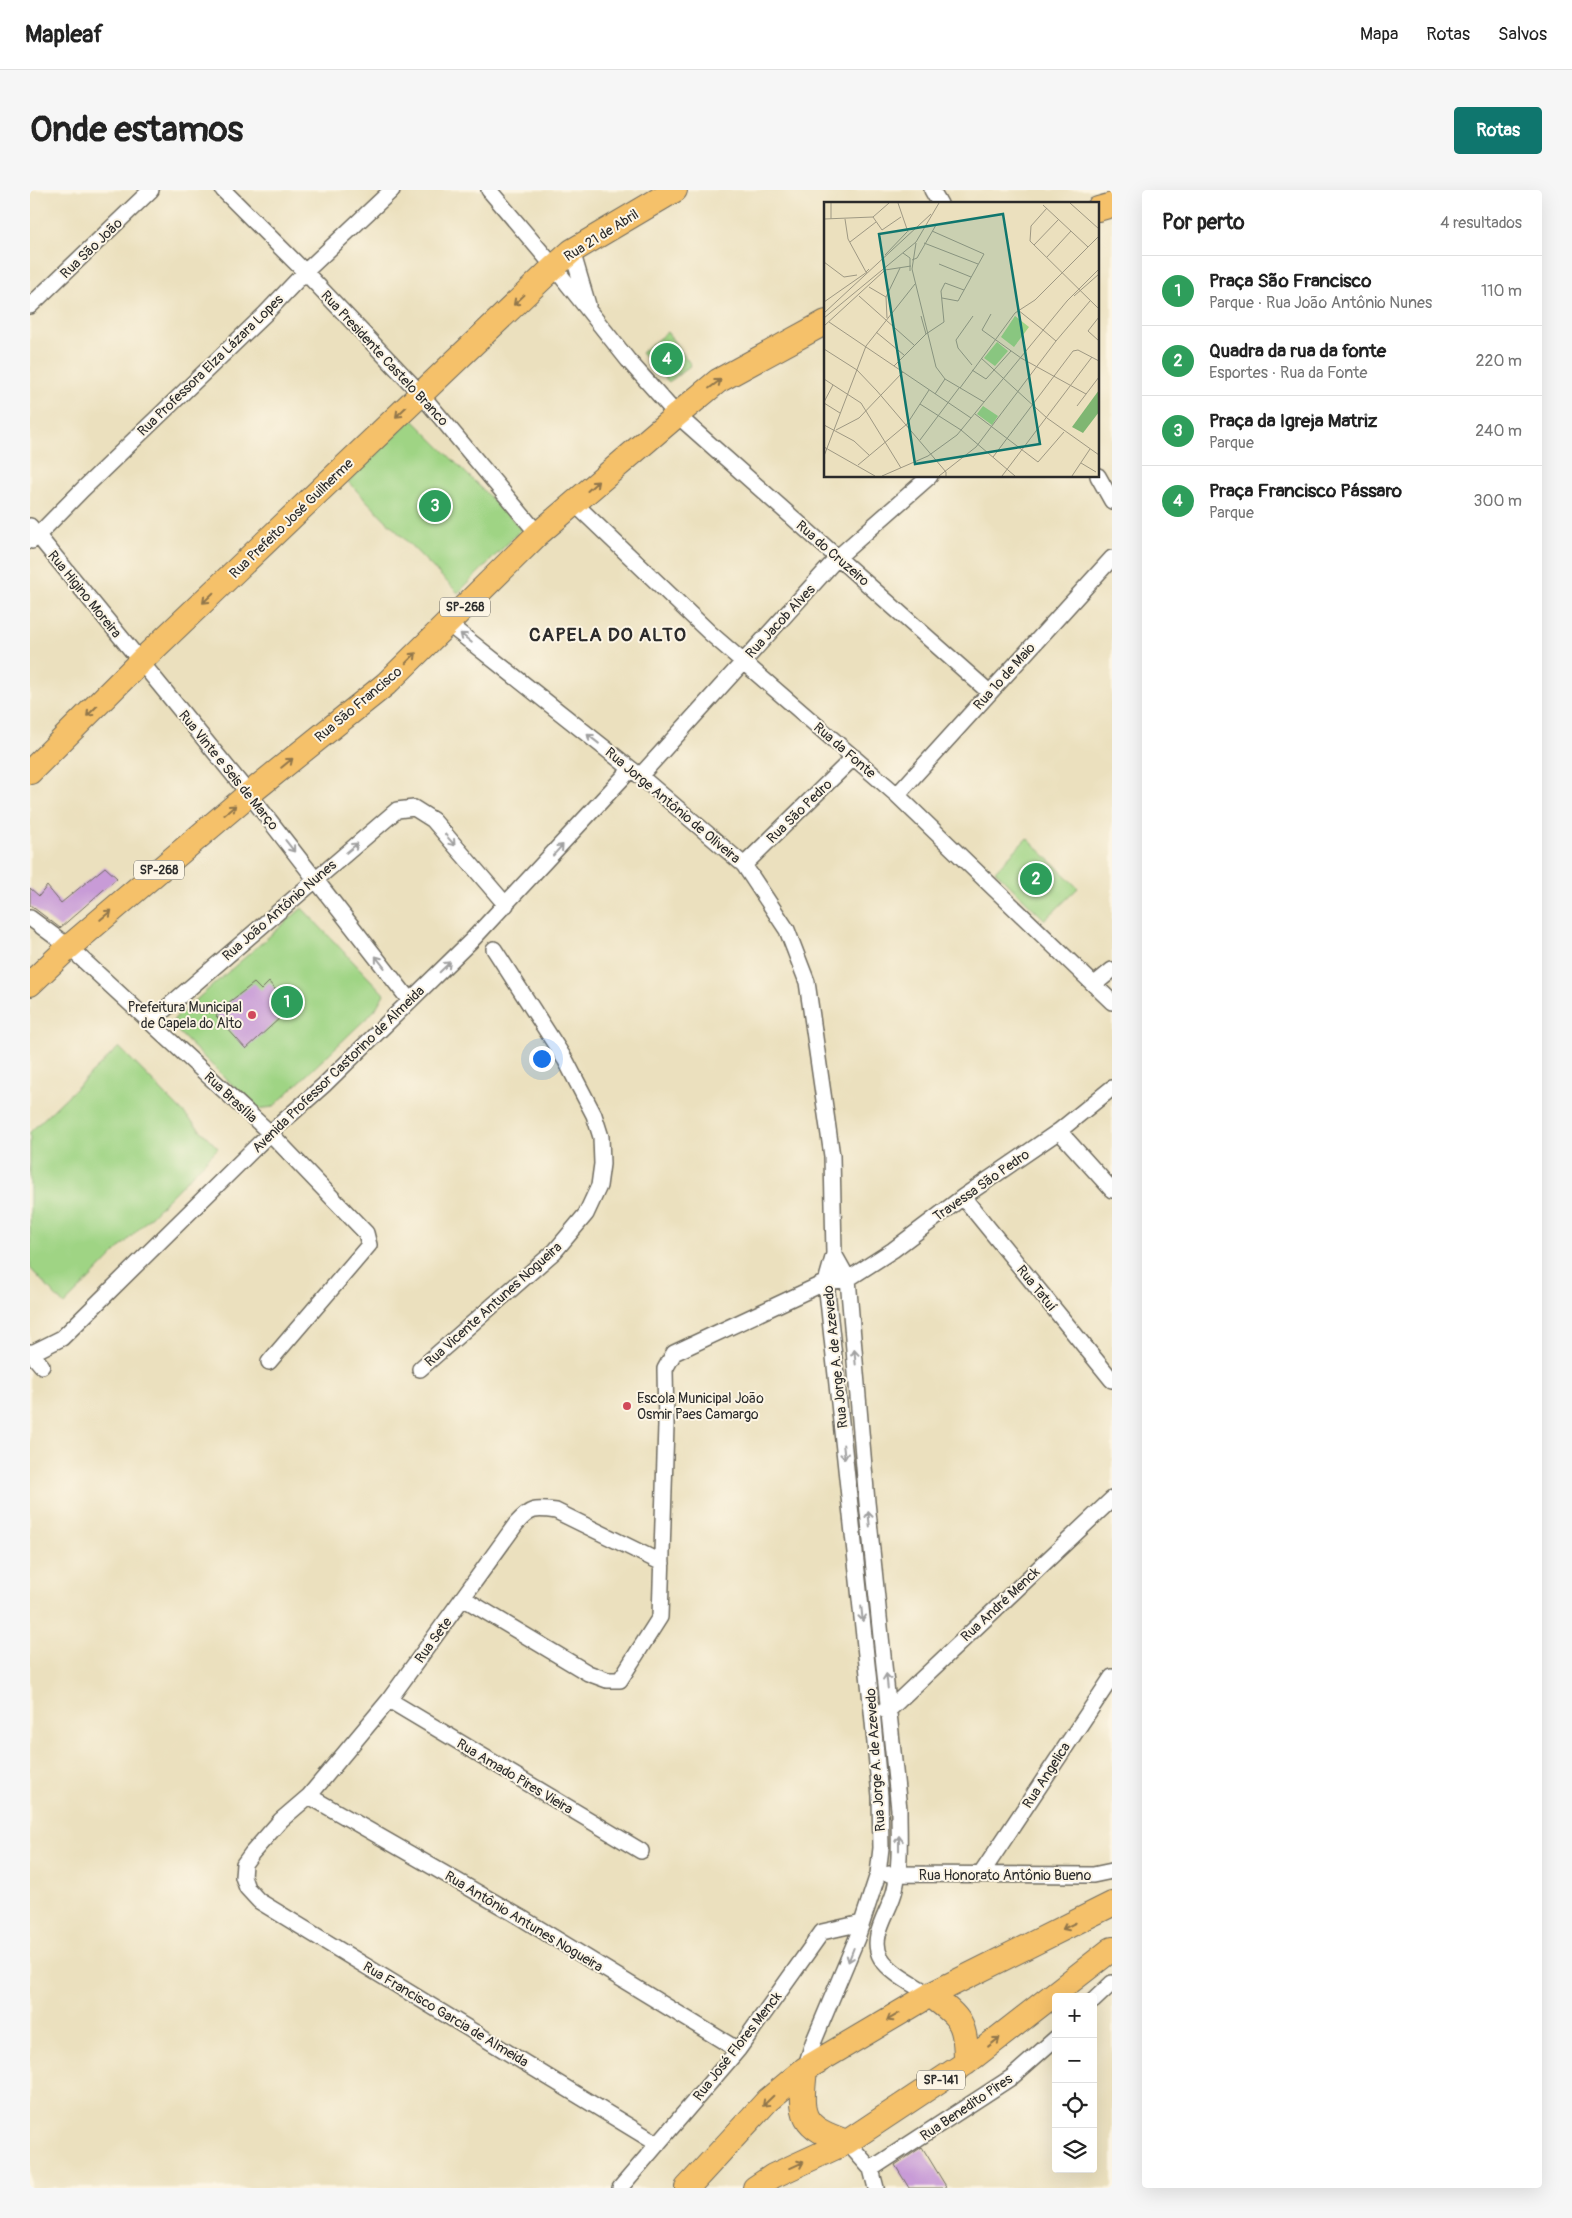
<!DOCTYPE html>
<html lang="pt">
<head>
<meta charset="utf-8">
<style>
  :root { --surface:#fff; --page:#f6f6f6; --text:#222; --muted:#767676; --line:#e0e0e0; --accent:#0f766e }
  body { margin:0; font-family:Pangolin,sans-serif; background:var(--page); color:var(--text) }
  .controls { position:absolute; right:15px; bottom:15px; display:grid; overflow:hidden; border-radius:5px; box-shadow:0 5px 20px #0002 }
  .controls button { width:45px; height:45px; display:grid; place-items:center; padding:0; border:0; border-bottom:1px solid var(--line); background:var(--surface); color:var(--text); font:25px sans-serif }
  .you { position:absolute; left:511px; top:868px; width:18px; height:18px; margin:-12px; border:4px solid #fff; border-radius:50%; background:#1a73e8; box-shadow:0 0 0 8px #1a73e833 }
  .badge { display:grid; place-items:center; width:32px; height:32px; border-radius:50%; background:var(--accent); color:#fff; font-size:16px; font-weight:700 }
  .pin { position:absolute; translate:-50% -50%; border:2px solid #fff; box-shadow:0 1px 5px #0006 }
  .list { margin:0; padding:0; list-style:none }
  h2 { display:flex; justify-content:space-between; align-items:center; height:65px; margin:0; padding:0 20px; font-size:21px }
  h2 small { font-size:16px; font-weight:400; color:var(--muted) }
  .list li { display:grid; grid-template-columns:32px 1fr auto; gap:15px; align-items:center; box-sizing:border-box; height:70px; padding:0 20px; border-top:1px solid var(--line) }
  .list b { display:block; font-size:19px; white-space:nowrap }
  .list p { margin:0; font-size:16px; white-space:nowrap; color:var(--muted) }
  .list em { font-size:16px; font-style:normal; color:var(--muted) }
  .icon { flex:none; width:28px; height:28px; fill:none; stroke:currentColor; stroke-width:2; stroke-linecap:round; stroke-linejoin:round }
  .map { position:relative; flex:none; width:1082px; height:1998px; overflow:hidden; border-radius:5px }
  header { display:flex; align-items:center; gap:30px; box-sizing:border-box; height:70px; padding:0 25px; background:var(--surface); border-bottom:1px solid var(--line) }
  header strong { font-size:24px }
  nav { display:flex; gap:28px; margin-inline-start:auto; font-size:18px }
  .intro { display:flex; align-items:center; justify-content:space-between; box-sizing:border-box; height:120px; padding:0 30px }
  h1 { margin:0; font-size:35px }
  .button { padding:12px 22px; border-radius:5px; background:var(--accent); color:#fff; font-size:18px; font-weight:700 }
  main { display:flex; gap:30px; padding:0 30px }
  aside { flex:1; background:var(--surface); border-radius:5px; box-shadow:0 5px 20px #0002 }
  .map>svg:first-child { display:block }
</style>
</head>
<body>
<header>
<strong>Mapleaf</strong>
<nav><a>Mapa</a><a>Rotas</a><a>Salvos</a></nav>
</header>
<div class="intro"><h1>Onde estamos</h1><a class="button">Rotas</a></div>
<main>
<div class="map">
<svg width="1082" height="1998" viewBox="0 0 1082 1998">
  <rect width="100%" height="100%" fill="#fcf5e5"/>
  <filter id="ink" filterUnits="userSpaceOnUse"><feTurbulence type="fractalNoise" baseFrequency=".02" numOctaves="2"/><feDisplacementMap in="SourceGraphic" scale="10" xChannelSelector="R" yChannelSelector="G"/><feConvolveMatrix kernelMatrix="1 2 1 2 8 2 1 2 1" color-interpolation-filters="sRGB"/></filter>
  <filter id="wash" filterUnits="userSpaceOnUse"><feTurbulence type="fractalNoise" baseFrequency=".0096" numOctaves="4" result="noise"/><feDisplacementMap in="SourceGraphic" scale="20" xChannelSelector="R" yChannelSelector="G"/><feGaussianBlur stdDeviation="1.12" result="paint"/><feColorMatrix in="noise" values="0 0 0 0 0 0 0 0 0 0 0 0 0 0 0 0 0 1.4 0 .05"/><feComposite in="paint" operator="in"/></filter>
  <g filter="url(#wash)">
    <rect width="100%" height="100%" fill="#ebe0be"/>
    <path fill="#9fd484" stroke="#658058" d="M 637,142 L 661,175 L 639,192 L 611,163 Z
      M 382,229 L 492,339 L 428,403 L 318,292 Z
      M 997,648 L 1048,698 L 1015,730 L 965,681 Z
      M 272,718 L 354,804 L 345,820 L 243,917 L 227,919 L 144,838 L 144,829 Z
      M 89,857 L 188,958 L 34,1115 L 0,1078 L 0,942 Z"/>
    <g id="blocks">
      <path fill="#c89bd7" d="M 75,677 L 87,688 L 30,738 L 0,715 L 0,698 L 9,706 L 17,696 L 31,713 Z
        M 239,792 L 249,804 L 263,816 L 216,859 L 186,826 L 196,818 L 198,813 L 224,793 L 231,800 Z
        M 892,1957 L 917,1998 L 879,1998 L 865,1975 Z"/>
    </g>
  </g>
  <g filter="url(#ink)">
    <use href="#blocks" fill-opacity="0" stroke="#6e6a5e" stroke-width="1"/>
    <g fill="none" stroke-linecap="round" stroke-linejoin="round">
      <defs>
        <path id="street" d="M 193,0 L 275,82 L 390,203 L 508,344
          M 459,0 L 524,77 L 598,170 L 647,225 L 959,502
          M 902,0 L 910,14
          M 542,61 L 558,115
          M 0,116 L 121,0
          M 1068,286 L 1082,311
          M 544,313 L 680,443 L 867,605 L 1082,812
          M 0,336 L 219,604 L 380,811
          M 2,351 L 53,299 L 235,124 L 275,82 L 362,0
          M 417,433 L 610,586 L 714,675 L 757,740 L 777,792 L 802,966 L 804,1064 L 796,1092 L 842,1521 L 850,1606 L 851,1658 L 848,1684 L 827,1748 L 783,1853 L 775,1879
          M 610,586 L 808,367 L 900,286
          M 867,605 L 1082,368
          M 714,675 L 824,567
          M 0,728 L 39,757 L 240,943 L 336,1043 L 339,1055 L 239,1172
          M 1065,794 L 1082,780
          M 120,832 L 367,620 L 384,618 L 403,630 L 476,715
          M 1029,941 L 1082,1000
          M 933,1007 L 1082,1190
          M 804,1064 L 818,1089 L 837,1312 L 869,1619 C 869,1645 871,1673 865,1699 C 861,1720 838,1746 851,1768 C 861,1784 885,1795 900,1805
          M 0,1162 L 12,1176
          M 0,1164 L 32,1148 L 240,943 L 294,895 L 442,750 L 601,579
          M 390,1179 L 525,1061 L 556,1024 L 569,996 L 572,974 L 571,947 L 564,925 L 536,871 L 464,759
          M 433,1408 L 558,1483 L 577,1490 L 590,1490 L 630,1427 L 636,1235 L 635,1179 L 644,1163 L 796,1092 L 818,1089 L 863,1060 L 933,1007 L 1029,941 L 1082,898
          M 359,1510 L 611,1661
          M 854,1520 L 860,1519 L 1082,1309
          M 279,1606 L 490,1727 L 708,1860
          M 859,1684 L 1063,1685 L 1082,1681
          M 951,1684 L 1082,1487
          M 1063,1811 L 1082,1793
          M 817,1952 L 841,1979 L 846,1998
          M 628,1954 L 229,1711 L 217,1698 L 213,1687 L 214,1674 L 222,1663 L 251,1630 L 279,1606 L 359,1510 L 486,1334 C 500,1318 505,1318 526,1321 L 632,1373
          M 841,1979 L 982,1887 L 1026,1848
          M 590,1998 L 708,1860 L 792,1742 L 832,1733"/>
        <path id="primary" d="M 1068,19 L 1082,15
          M 0,582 L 110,472 L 524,77 L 542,61 L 645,0
          M 0,794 L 39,757 L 219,604 L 356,494 L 508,344 L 647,225 L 688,191 L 796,132
          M 900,1805 C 932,1829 936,1833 936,1873
          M 775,1879 C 770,1927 770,1936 817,1952
          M 657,1998 L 738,1910 L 775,1879 L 900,1805 L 1082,1714
          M 725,1998 L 743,1986 L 817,1952 L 936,1873 L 1082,1759"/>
      </defs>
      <use href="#street" stroke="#6e6a5e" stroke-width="18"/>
      <use href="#primary" stroke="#6e6a5e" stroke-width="26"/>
      <use href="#street" stroke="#fff" stroke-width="15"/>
      <use href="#primary" stroke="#f5c16b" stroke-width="24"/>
    </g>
    <defs><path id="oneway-shaft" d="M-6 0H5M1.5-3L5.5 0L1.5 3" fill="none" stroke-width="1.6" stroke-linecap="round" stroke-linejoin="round" transform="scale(1.25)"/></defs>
    <g stroke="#90764b">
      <use href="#oneway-shaft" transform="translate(489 110) rotate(137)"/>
      <use href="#oneway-shaft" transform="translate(685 194) rotate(-37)"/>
      <use href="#oneway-shaft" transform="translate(371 222) rotate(136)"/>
      <use href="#oneway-shaft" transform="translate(563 296) rotate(-42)"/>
      <use href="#oneway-shaft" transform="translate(178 408) rotate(136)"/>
      <use href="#oneway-shaft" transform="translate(381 468) rotate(-45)"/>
      <use href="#oneway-shaft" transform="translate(62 521) rotate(135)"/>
      <use href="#oneway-shaft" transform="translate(257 573) rotate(-39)"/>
      <use href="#oneway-shaft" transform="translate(200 620) rotate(-41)"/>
      <use href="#oneway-shaft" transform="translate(76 725) rotate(-40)"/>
      <use href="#oneway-shaft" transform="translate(1039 1736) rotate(154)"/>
      <use href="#oneway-shaft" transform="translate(863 1827) rotate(149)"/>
      <use href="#oneway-shaft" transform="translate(964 1852) rotate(-38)"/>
      <use href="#oneway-shaft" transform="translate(738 1911) rotate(136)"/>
      <use href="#oneway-shaft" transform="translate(767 1975) rotate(-24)"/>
    </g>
    <g stroke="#a0a0a0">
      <use href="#oneway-shaft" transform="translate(436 448) rotate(-141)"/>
      <use href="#oneway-shaft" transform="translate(563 549) rotate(-142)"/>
      <use href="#oneway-shaft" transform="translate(420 650) rotate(49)"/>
      <use href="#oneway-shaft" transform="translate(260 656) rotate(52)"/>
      <use href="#oneway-shaft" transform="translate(322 658) rotate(-40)"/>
      <use href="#oneway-shaft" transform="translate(528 660) rotate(-48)"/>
      <use href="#oneway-shaft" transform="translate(350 772) rotate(-128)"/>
      <use href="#oneway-shaft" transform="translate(415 777) rotate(-44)"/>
      <use href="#oneway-shaft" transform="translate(825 1167) rotate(-95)"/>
      <use href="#oneway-shaft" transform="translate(814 1262) rotate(84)"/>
      <use href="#oneway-shaft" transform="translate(839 1329) rotate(-96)"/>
      <use href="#oneway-shaft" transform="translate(832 1424) rotate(84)"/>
      <use href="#oneway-shaft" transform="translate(857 1491) rotate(-96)"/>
      <use href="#oneway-shaft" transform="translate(869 1653) rotate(-90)"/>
      <use href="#oneway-shaft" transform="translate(821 1765) rotate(111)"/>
    </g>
  </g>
  <g fill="#d1495b" stroke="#fcf5e5" stroke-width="2">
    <circle cx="222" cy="825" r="5"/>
    <circle cx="597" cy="1216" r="5"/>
  </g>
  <g text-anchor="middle" stroke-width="4" stroke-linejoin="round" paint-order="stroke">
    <g fill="#fcf5e5" stroke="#6a6863" stroke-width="1">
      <rect x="410" y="407.5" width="50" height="19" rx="4"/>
      <rect x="104" y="670.5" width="50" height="19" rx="4"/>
      <rect x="887" y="1880.5" width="48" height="19" rx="4"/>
    </g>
    <g font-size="12" font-weight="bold" fill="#2b2b2b">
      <text x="435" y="421">SP-268</text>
      <text x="129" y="684">SP-268</text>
      <text x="911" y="1894">SP-141</text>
    </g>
    <g font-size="14" fill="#2b2b2b" stroke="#fcf5e5">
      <text transform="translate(571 45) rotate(-32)" y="5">Rua 21 de Abril</text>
      <text transform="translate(61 58) rotate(-44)" y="5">Rua São João</text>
      <text transform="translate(355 168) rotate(47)" y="5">Rua Presidente Castelo Branco</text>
      <text transform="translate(180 175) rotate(-44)" y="5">Rua Professora Elza Lázara Lopes</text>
      <text transform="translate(261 328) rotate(-44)" y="5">Rua Prefeito José Guilherme</text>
      <text transform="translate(803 363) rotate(41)" y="5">Rua do Cruzeiro</text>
      <text transform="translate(55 404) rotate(51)" y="5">Rua Higino Moreira</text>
      <text transform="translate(750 431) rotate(-47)" y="5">Rua Jacob Alves</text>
      <text transform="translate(974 486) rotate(-48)" y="5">Rua 1º de Maio</text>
      <text transform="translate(328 514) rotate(-40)" y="5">Rua São Francisco</text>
      <text transform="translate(815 560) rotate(41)" y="5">Rua da Fonte</text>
      <text transform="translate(199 580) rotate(51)" y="5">Rua Vinte e Seis de Março</text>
      <text transform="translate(643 615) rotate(40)" y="5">Rua Jorge Antônio de Oliveira</text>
      <text transform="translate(769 621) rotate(-44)" y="5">Rua São Pedro</text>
      <text transform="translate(249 720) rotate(-41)" y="5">Rua João Antônio Nunes</text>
      <text transform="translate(308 879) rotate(-44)" y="5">Avenida Professor Castorino de Almeida</text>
      <text transform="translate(201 907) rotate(43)" y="5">Rua Brasília</text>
      <text transform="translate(951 995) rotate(-35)" y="5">Travessa São Pedro</text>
      <text transform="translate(1007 1098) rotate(51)" y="5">Rua Tatuí</text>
      <text transform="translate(463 1114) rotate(-42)" y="5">Rua Vicente Antunes Nogueira</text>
      <text transform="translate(805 1167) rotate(-96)" y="5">Rua Jorge A. de Azevedo</text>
      <text transform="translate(970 1414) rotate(-43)" y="5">Rua André Menck</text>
      <text transform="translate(403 1450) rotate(-54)" y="5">Rua Sete</text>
      <text transform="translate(845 1570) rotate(-94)" y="5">Rua Jorge A. de Azevedo</text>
      <text transform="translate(1016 1585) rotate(-57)" y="5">Rua Angelica</text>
      <text transform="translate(485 1586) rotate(31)" y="5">Rua Amado Pires Vieira</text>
      <text x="975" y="1690">Rua Honorato Antônio Bueno</text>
      <text transform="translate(494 1731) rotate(31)" y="5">Rua Antônio Antunes Nogueira</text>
      <text transform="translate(416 1824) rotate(31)" y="5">Rua Francisco Garcia de Almeida</text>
      <text transform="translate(707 1856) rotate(-52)" y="5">Rua José Flores Menck</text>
      <text transform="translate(936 1917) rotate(-34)" y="5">Rua Benedito Pires</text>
    </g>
    <g font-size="14" fill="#2b2b2b" stroke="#fcf5e5" text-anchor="end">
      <text x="212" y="822">Prefeitura Municipal<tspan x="212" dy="16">de Capela do Alto</tspan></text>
      <text x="607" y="1213" text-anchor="start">Escola Municipal João<tspan x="607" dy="16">Osmir Paes Camargo</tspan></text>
    </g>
    <g font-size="19" font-weight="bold" letter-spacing="1" fill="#2b2b2b" stroke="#fcf5e5">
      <text x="578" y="451">CAPELA DO ALTO</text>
    </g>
  </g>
  <g transform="translate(794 12)">
    <rect width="275" height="275" fill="#ebe0be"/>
    <path d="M 191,114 L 205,125 L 190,145 L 177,135 ZM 173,140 L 184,149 L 171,164 L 160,156 ZM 159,204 L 174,214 L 168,223 L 153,212 Z" fill="#9fd484"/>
    <path d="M 275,188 L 275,210 L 259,231 L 248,225 Z" fill="#7fb672"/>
    <path fill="none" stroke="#9e9883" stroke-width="1" d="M 7,1 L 7,17M 74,1 L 84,30M 246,1 L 275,27M 219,3 L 264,45M 223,6 L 207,24 L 206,39 L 275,107M 49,15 L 58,28 L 77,15M 49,15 L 65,1M 0,17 L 49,15M 21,17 L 24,37 L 42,70 L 45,67M 108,29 L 160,52 L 134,99 L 118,96M 26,40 L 52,20M 92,41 L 88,67 L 112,165 L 121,177 L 160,200M 100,41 L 154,62M 210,43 L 235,17M 79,51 L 86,56 L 86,69M 61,53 L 83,30M 223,55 L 247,29M 88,58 L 93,56 L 112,23M 0,60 L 20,75 L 33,73M 115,62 L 147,75M 61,68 L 87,64M 45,85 L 62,95M 35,94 L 90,143M 250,94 L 275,72M 0,100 L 43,70M 194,108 L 219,128M 0,111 L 107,12M 167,112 L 158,128 L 197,156 L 262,192M 97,114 L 102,132M 275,115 L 264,129 L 275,139M 0,116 L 92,40 L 115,1M 63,116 L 62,95 L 76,66M 5,120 L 147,216M 0,124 L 60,69M 52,130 L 80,153M 232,139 L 266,99M 0,147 L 33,168 L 53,189 L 122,270 L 122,274M 157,156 L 223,216 L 275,253M 148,163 L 134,146 L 132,138 L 149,114M 70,164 L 102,132 L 120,120 L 117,89 L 121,81 L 140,88M 148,168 L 162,177 L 187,149M 0,177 L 37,201 L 77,266M 136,186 L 191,111 L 211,98 L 275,34M 111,192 L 121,177M 0,200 L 9,183M 0,201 L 16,211M 96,202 L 137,228 L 191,274M 253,204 L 275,175M 151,212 L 214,260 L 240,230M 0,223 L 30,239 L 45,253M 12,228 L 35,216 L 79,170M 96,238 L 135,186M 0,245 L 51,274M 0,254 L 42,144 L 91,82M 169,255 L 249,149 L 254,148 L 275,159M 257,261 L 272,270M 34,263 L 83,222 L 105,188M 58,274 L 104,254 L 133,233 L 243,99 L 275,67M 115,274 L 152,245 L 232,139 L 219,128M 178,274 L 268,155M 248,274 L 266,247"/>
    <path fill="#0f766e" fill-opacity="0.15" stroke="#0f766e" stroke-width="2.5" d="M 179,12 L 216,242 L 91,262 L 55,32 Z"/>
    <rect width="275" height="275" fill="none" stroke="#2b2b2b" stroke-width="2.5"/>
  </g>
</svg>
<div class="controls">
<button>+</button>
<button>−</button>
<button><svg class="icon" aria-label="locate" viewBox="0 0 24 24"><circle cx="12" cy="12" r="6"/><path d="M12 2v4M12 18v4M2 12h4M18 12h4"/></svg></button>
<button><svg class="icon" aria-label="layers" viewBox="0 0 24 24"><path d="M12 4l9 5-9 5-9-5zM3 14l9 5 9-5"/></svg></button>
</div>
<div class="you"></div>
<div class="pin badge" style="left:257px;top:812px;background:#2e9e5b">1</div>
<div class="pin badge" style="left:1006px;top:689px;background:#2e9e5b">2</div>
<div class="pin badge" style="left:405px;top:316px;background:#2e9e5b">3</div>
<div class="pin badge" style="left:637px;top:169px;background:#2e9e5b">4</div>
</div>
<aside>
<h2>Por perto<small>4 resultados</small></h2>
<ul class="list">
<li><span class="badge" style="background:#2e9e5b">1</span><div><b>Praça São Francisco</b><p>Parque · Rua João Antônio Nunes</p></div><em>110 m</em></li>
<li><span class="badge" style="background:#2e9e5b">2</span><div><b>Quadra da rua da fonte</b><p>Esportes · Rua da Fonte</p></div><em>220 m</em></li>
<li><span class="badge" style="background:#2e9e5b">3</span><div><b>Praça da Igreja Matriz</b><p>Parque</p></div><em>240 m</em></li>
<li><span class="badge" style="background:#2e9e5b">4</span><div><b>Praça Francisco Pássaro</b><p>Parque</p></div><em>300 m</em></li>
</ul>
</aside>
</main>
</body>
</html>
